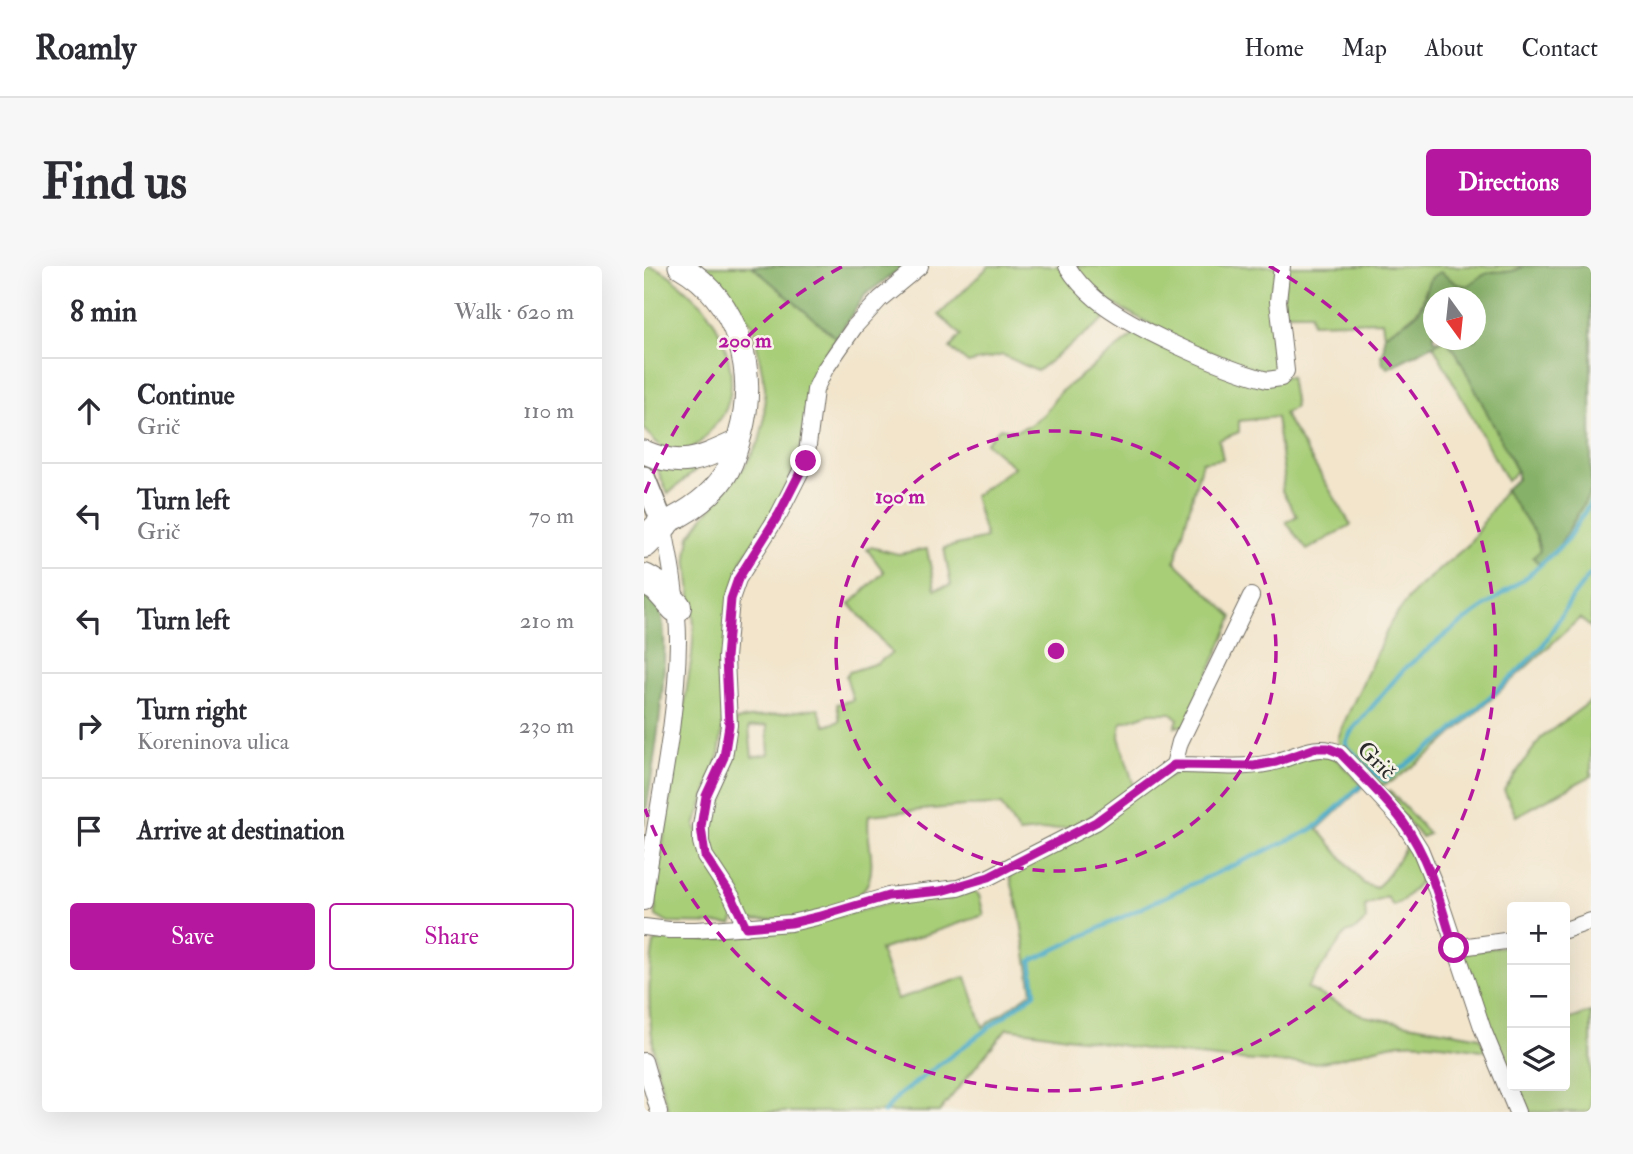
<!DOCTYPE html>
<html lang="en">
<head>
<meta charset="utf-8">
<style>
  :root { --surface:#fff; --page:#f7f7f7; --text:#2b2b33; --muted:#7c7c81; --line:#e1e1e2; --accent:#b5179e }
  body { margin:0; font-family:"IM FELL Double Pica",serif; background:var(--page); color:var(--text) }
  .controls { position:absolute; right:21px; bottom:21px; display:grid; overflow:hidden; border-radius:7px; box-shadow:0 7px 28px #0002 }
  .controls button { width:63px; height:63px; display:grid; place-items:center; padding:0; border:0; border-bottom:2px solid var(--line); background:var(--surface); color:var(--text); font:35px sans-serif }
  .compass { position:absolute; left:779px; top:21px; width:63px; height:63px; border-radius:50%; background:var(--surface); box-shadow:0 7px 28px #0002; rotate:165deg }
  .stop { position:absolute; width:21px; height:21px; margin:-16px; border:5px solid #b5179e; border-radius:50%; background:#fff }
  .stop.end { background:#b5179e; border-color:#fff; box-shadow:0 2px 7px #0008 }
  .list { margin:0; padding:0; list-style:none }
  h2 { display:flex; justify-content:space-between; align-items:center; height:91px; margin:0; padding:0 28px; font-size:30px }
  h2 small { font-size:23px; font-weight:400; color:var(--muted) }
  .list li { display:grid; grid-template-columns:46px 1fr auto; gap:21px; align-items:center; box-sizing:border-box; height:105px; padding:0 28px; border-top:2px solid var(--line) }
  .list b { display:block; font-size:26px; white-space:nowrap }
  .list p { margin:0; font-size:23px; white-space:nowrap; color:var(--muted) }
  .list em { font-size:23px; font-style:normal; color:var(--muted) }
  .actions { display:flex; gap:14px; padding:21px 28px }
  .actions a { flex:1; padding:16px 0; border:2px solid var(--accent); border-radius:7px; text-align:center; font-size:24px; color:var(--accent) }
  .actions .main { background:var(--accent); color:#fff }
  .icon { flex:none; width:38px; height:38px; fill:none; stroke:currentColor; stroke-width:2; stroke-linecap:round; stroke-linejoin:round }
  .map { position:relative; flex:none; width:947px; height:846px; overflow:hidden; border-radius:7px }
  header { display:flex; align-items:center; gap:42px; box-sizing:border-box; height:98px; padding:0 35px; background:var(--surface); border-bottom:2px solid var(--line) }
  header strong { font-size:33px }
  nav { display:flex; gap:38px; margin-inline-start:auto; font-size:24px }
  .intro { display:flex; align-items:center; justify-content:space-between; box-sizing:border-box; height:168px; padding:0 42px }
  h1 { margin:0; font-size:49px }
  .button { padding:18px 32px; border-radius:7px; background:var(--accent); color:#fff; font-size:24px; font-weight:700 }
  main { display:flex; gap:42px; padding:0 42px }
  aside { flex:1; background:var(--surface); border-radius:7px; box-shadow:0 7px 28px #0002 }
  .map>svg:first-child { display:block }
</style>
</head>
<body>
<header>
<strong>Roamly</strong>
<nav><a>Home</a><a>Map</a><a>About</a><a>Contact</a></nav>
</header>
<div class="intro"><h1>Find us</h1><a class="button">Directions</a></div>
<main>
<aside>
<h2>8 min<small>Walk · 620 m</small></h2>
<ul class="list">
<li><svg class="icon" aria-label="ahead" viewBox="0 0 24 24"><path d="M12 20V5M6 11l6-6 6 6"/></svg><div><b>Continue</b><p>Grič</p></div><em>110 m</em></li>
<li><svg class="icon" aria-label="left" viewBox="0 0 24 24"><path d="M17 20v-9H6M10 6l-5 5 5 5"/></svg><div><b>Turn left</b><p>Grič</p></div><em>70 m</em></li>
<li><svg class="icon" aria-label="left" viewBox="0 0 24 24"><path d="M17 20v-9H6M10 6l-5 5 5 5"/></svg><div><b>Turn left</b></div><em>210 m</em></li>
<li><svg class="icon" aria-label="right" viewBox="0 0 24 24"><path d="M7 20v-9h11M14 6l5 5-5 5"/></svg><div><b>Turn right</b><p>Koreninova ulica</p></div><em>230 m</em></li>
<li><svg class="icon" aria-label="arrive" viewBox="0 0 24 24"><path d="M6 21V4h12l-3 4 3 4H6"/></svg><div><b>Arrive at destination</b></div></li>
</ul>
<div class="actions"><a class="main">Save</a><a>Share</a></div>
</aside>
<div class="map">
<svg width="947" height="846" viewBox="0 0 947 846">
  <rect width="100%" height="100%" fill="#f7f3e8"/>
  <filter id="ink" filterUnits="userSpaceOnUse"><feTurbulence type="fractalNoise" baseFrequency=".0143" numOctaves="2"/><feDisplacementMap in="SourceGraphic" scale="14" xChannelSelector="R" yChannelSelector="G"/><feConvolveMatrix kernelMatrix="1 2 1 2 8 2 1 2 1" color-interpolation-filters="sRGB"/></filter>
  <filter id="wash" filterUnits="userSpaceOnUse"><feTurbulence type="fractalNoise" baseFrequency=".00686" numOctaves="4" result="noise"/><feDisplacementMap in="SourceGraphic" scale="28" xChannelSelector="R" yChannelSelector="G"/><feGaussianBlur stdDeviation="1.57" result="paint"/><feColorMatrix in="noise" values="0 0 0 0 0 0 0 0 0 0 0 0 0 0 0 0 0 1.4 0 .05"/><feComposite in="paint" operator="in"/></filter>
  <g filter="url(#wash)">
    <rect width="100%" height="100%" fill="#f2e5cc"/>
    <path fill="#a8ce78" stroke="#6a7c52" stroke-width="2" fill-rule="evenodd" d="M 0,0 C 19,0 32,15 45,27 C 50,32 57,36 61,42 C 82,70 97,116 79,149 C 75,155 70,160 65,166 C 58,177 43,188 29,185 C 16,183 8,172 0,162 Z
      M 57,0 L 108,0 L 192,72 L 165,116 L 158,177 L 147,210 L 129,248 L 98,294 L 75,490 L 51,560 L 92,650 L 88,658 L 24,657 L 12,650 L 11,628 L 48,389 L 50,359 L 43,290 L 46,270 L 61,249 L 101,200 L 115,176 L 120,155 L 121,121 L 109,59 Z
      M 345,0 L 421,0 L 467,48 L 393,105 L 359,89 L 324,97 L 306,82 L 317,69 L 295,49 Z
      M 430,0 L 634,0 L 634,103 L 628,110 L 535,74 L 455,30 Z
      M 642,0 L 881,0 L 860,8 L 850,5 L 823,20 L 813,18 L 781,23 C 779,50 760,55 740,69 L 738,55 L 668,57 L 667,47 L 638,47 Z
      M 495,65 L 613,115 L 646,110 L 651,141 L 640,148 L 707,259 L 663,284 L 642,256 L 653,250 L 638,225 L 640,209 L 632,151 L 595,155 L 595,166 L 575,174 L 579,193 L 558,196 L 531,296 L 589,351 L 542,459 L 531,461 L 534,453 L 527,447 L 506,447 L 477,457 L 475,471 L 490,520 L 432,561 L 375,567 L 357,539 L 320,540 L 225,549 C 221,570 232,594 225,614 C 218,636 177,649 156,653 C 140,655 122,653 106,654 L 64,586 L 62,559 L 92,454 L 174,442 L 181,460 L 196,455 L 193,438 L 209,434 L 202,410 L 205,406 L 233,397 L 248,387 L 206,338 L 240,306 L 223,283 L 227,281 L 254,288 L 283,283 L 291,323 L 307,319 L 300,282 L 342,272 L 330,230 L 370,201 L 342,177 L 356,162 L 371,165 L 386,159 L 400,148 L 416,126 ZM 123,459 L 125,488 L 108,491 L 105,461 Z
      M 799,74 L 802,74 L 812,86 L 873,205 L 863,215 L 789,79 Z
      M 12,200 L 54,202 L 24,228 Z
      M 861,224 L 892,269 L 896,285 L 911,287 L 947,225 L 947,362 L 936,352 L 789,486 C 773,495 751,518 734,520 L 695,480 L 694,473 L 698,461 L 747,356 L 771,324 L 824,279 Z
      M 947,435 L 947,510 L 872,550 L 860,524 L 897,472 Z
      M 688,489 L 719,520 L 674,563 L 720,618 L 732,622 L 741,613 L 766,575 L 780,611 L 759,635 L 749,640 L 743,631 L 721,640 L 722,654 L 711,664 L 702,667 L 663,722 L 720,750 L 836,771 L 842,785 C 815,780 785,775 758,777 C 726,780 695,797 664,797 C 562,797 463,776 363,762 L 295,846 L 25,846 C 7,794 0,731 10,677 L 20,672 L 64,674 L 134,666 L 245,637 L 288,632 L 307,633 L 315,625 L 327,623 L 335,629 L 340,649 L 236,684 L 253,733 L 322,711 L 339,761 L 388,726 L 376,649 L 365,607 L 506,520 L 536,504 Z
      M 746,525 L 785,568 L 777,571 L 741,529 Z
      M 868,679 L 868,820 L 921,820 L 921,755 L 947,746 L 947,846 L 877,846 L 820,690 L 822,686 Z"/>
    <path fill="#86b168" stroke="#586e4a" stroke-width="2" d="M 108,0 L 260,0 L 221,29 L 192,72 Z
      M 881,0 L 947,0 L 947,225 L 911,287 L 896,299 L 889,291 L 896,285 L 892,269 L 861,224 L 873,213 L 873,205 L 812,86 L 802,74 L 832,74 L 832,32 L 790,32 L 790,74 L 799,74 L 744,102 L 739,98 L 737,89 L 740,85 L 740,69 C 751,61 769,54 776,43 C 787,29 776,16 796,6 L 813,18 L 823,20 C 831,15 839,7 848,6 C 862,4 865,9 881,0 Z
      M 0,324 C 4,327 9,331 12,335 C 34,366 6,519 0,560 Z"/>
    <g fill="none" stroke-linecap="round" stroke-linejoin="round">
      <path stroke="#49abc8" stroke-width="4.5" d="M 730,508 L 741,514 L 805,468 L 870,409 L 898,381 L 928,332 L 947,307
        M 727,510 L 730,508 L 701,478 L 707,466 L 759,404 L 806,365 L 884,310 L 922,275 L 947,236
        M 240,846 L 255,829 L 391,727 L 387,695 L 535,624 L 663,566 L 676,558 L 716,520"/>
    </g>
  </g>
  <g filter="url(#ink)">
    <g fill="none" stroke-linecap="round" stroke-linejoin="round">
      <defs>
        <path id="minor" d="M 423,0 C 431,13 440,23 452,33 C 487,62 578,102 623,114 L 637,112 L 642,105 L 634,35 L 638,0
          M 530,499 C 565,498 601,505 634,495 C 656,488 673,477 696,487 L 759,556 L 776,583 L 791,620 L 839,764 L 873,846
          M 0,636 C 11,549 33,462 34,375 C 34,336 27,296 19,258
          M 0,661 L 25,664 L 52,664 L 147,657 L 177,650 L 244,630 L 314,622 L 345,611 L 452,556 L 530,499 L 536,476 L 607,330
          M 102,661 L 88,631 L 61,590 L 57,576 L 57,560 L 62,530 L 80,491 L 85,459 L 82,392 L 87,333 L 94,313 L 135,248 L 162,195 L 171,124 L 181,103 L 211,60 L 236,33 L 276,0
          M 921,664 L 947,655
          M 810,682 L 868,674
          M 0,795 L 15,846"/>
        <path id="tertiary" d="M 0,211 L 19,258"/>
        <path id="secondary" d="M 0,186 C 37,202 54,194 89,178
          M 19,258 C 43,247 66,232 81,209 C 89,197 92,182 96,169 C 114,106 95,34 36,0"/>
        <path id="motorway" d="M 0,277 L 19,258
          M 0,313 L 14,321 L 32,341"/>
      </defs>
      <use href="#minor" stroke="#716c63" stroke-width="18"/>
      <use href="#tertiary" stroke="#716c63" stroke-width="24"/>
      <use href="#secondary" stroke="#716c63" stroke-width="25"/>
      <use href="#motorway" stroke="#716c63" stroke-width="32"/>
      <use href="#minor" stroke="#fff" stroke-width="16"/>
      <use href="#tertiary" stroke="#fff" stroke-width="21"/>
      <use href="#secondary" stroke="#fff" stroke-width="23"/>
      <use href="#motorway" stroke="#fff" stroke-width="30"/>
    </g>
  </g>
  <g fill="none" stroke-linecap="round" stroke-linejoin="round" filter="url(#ink)">
    <path stroke="#b5179e" stroke-width="9" d="M 162,195 L 135,248 L 94,313 L 87,333 L 82,392 L 85,459 L 80,491 L 62,530 L 57,561 L 61,590 L 88,631 L 102,661 L 147,657 L 177,650 L 244,630 L 297,625 L 345,611 L 452,556 L 530,499 L 610,500 L 632,496 L 672,482 L 684,482 L 696,487 C 717,509 741,531 759,556 C 786,593 797,639 810,682"/>
  </g>
  <g fill="none" stroke="#b5179e" stroke-width="3.5" stroke-dasharray="12 9">
    <circle cx="412" cy="385" r="220"/>
    <path d="M1 227A440 440 0 0 1 199 0M625 0A440 440 0 1 1 1 543"/>
  </g>
  <g text-anchor="middle" stroke-width="5" stroke-linejoin="round" paint-order="stroke">
    <g font-size="23" fill="#2b2b2b" stroke="#f7f3e8">
      <text transform="translate(733 494) rotate(45)" y="8">Grič</text>
    </g>
  </g>
  <circle cx="412" cy="385" r="10" fill="#b5179e" stroke="#f7f3e8" stroke-width="3.5"/>
  <g font-size="21" text-anchor="middle" font-weight="bold" fill="#b5179e" stroke="#f7f3e8" stroke-width="5" stroke-linejoin="round" paint-order="stroke">
    <text x="101" y="81">200 m</text>
    <text x="256" y="237">100 m</text>
  </g>
</svg>
<div class="controls">
<button>+</button>
<button>−</button>
<button><svg class="icon" aria-label="layers" viewBox="0 0 24 24"><path d="M12 4l9 5-9 5-9-5zM3 14l9 5 9-5"/></svg></button>
</div>
<svg class="compass" viewBox="-18 -18 36 36"><path d="M0-13l5 13h-10z" fill="#e53935"/><path d="M0 13l5-13h-10z" fill="#7c7c81"/></svg>
<div class="stop" style="left:810px;top:682px"></div>
<div class="stop end" style="left:162px;top:195px"></div>
</div>
</main>
</body>
</html>
